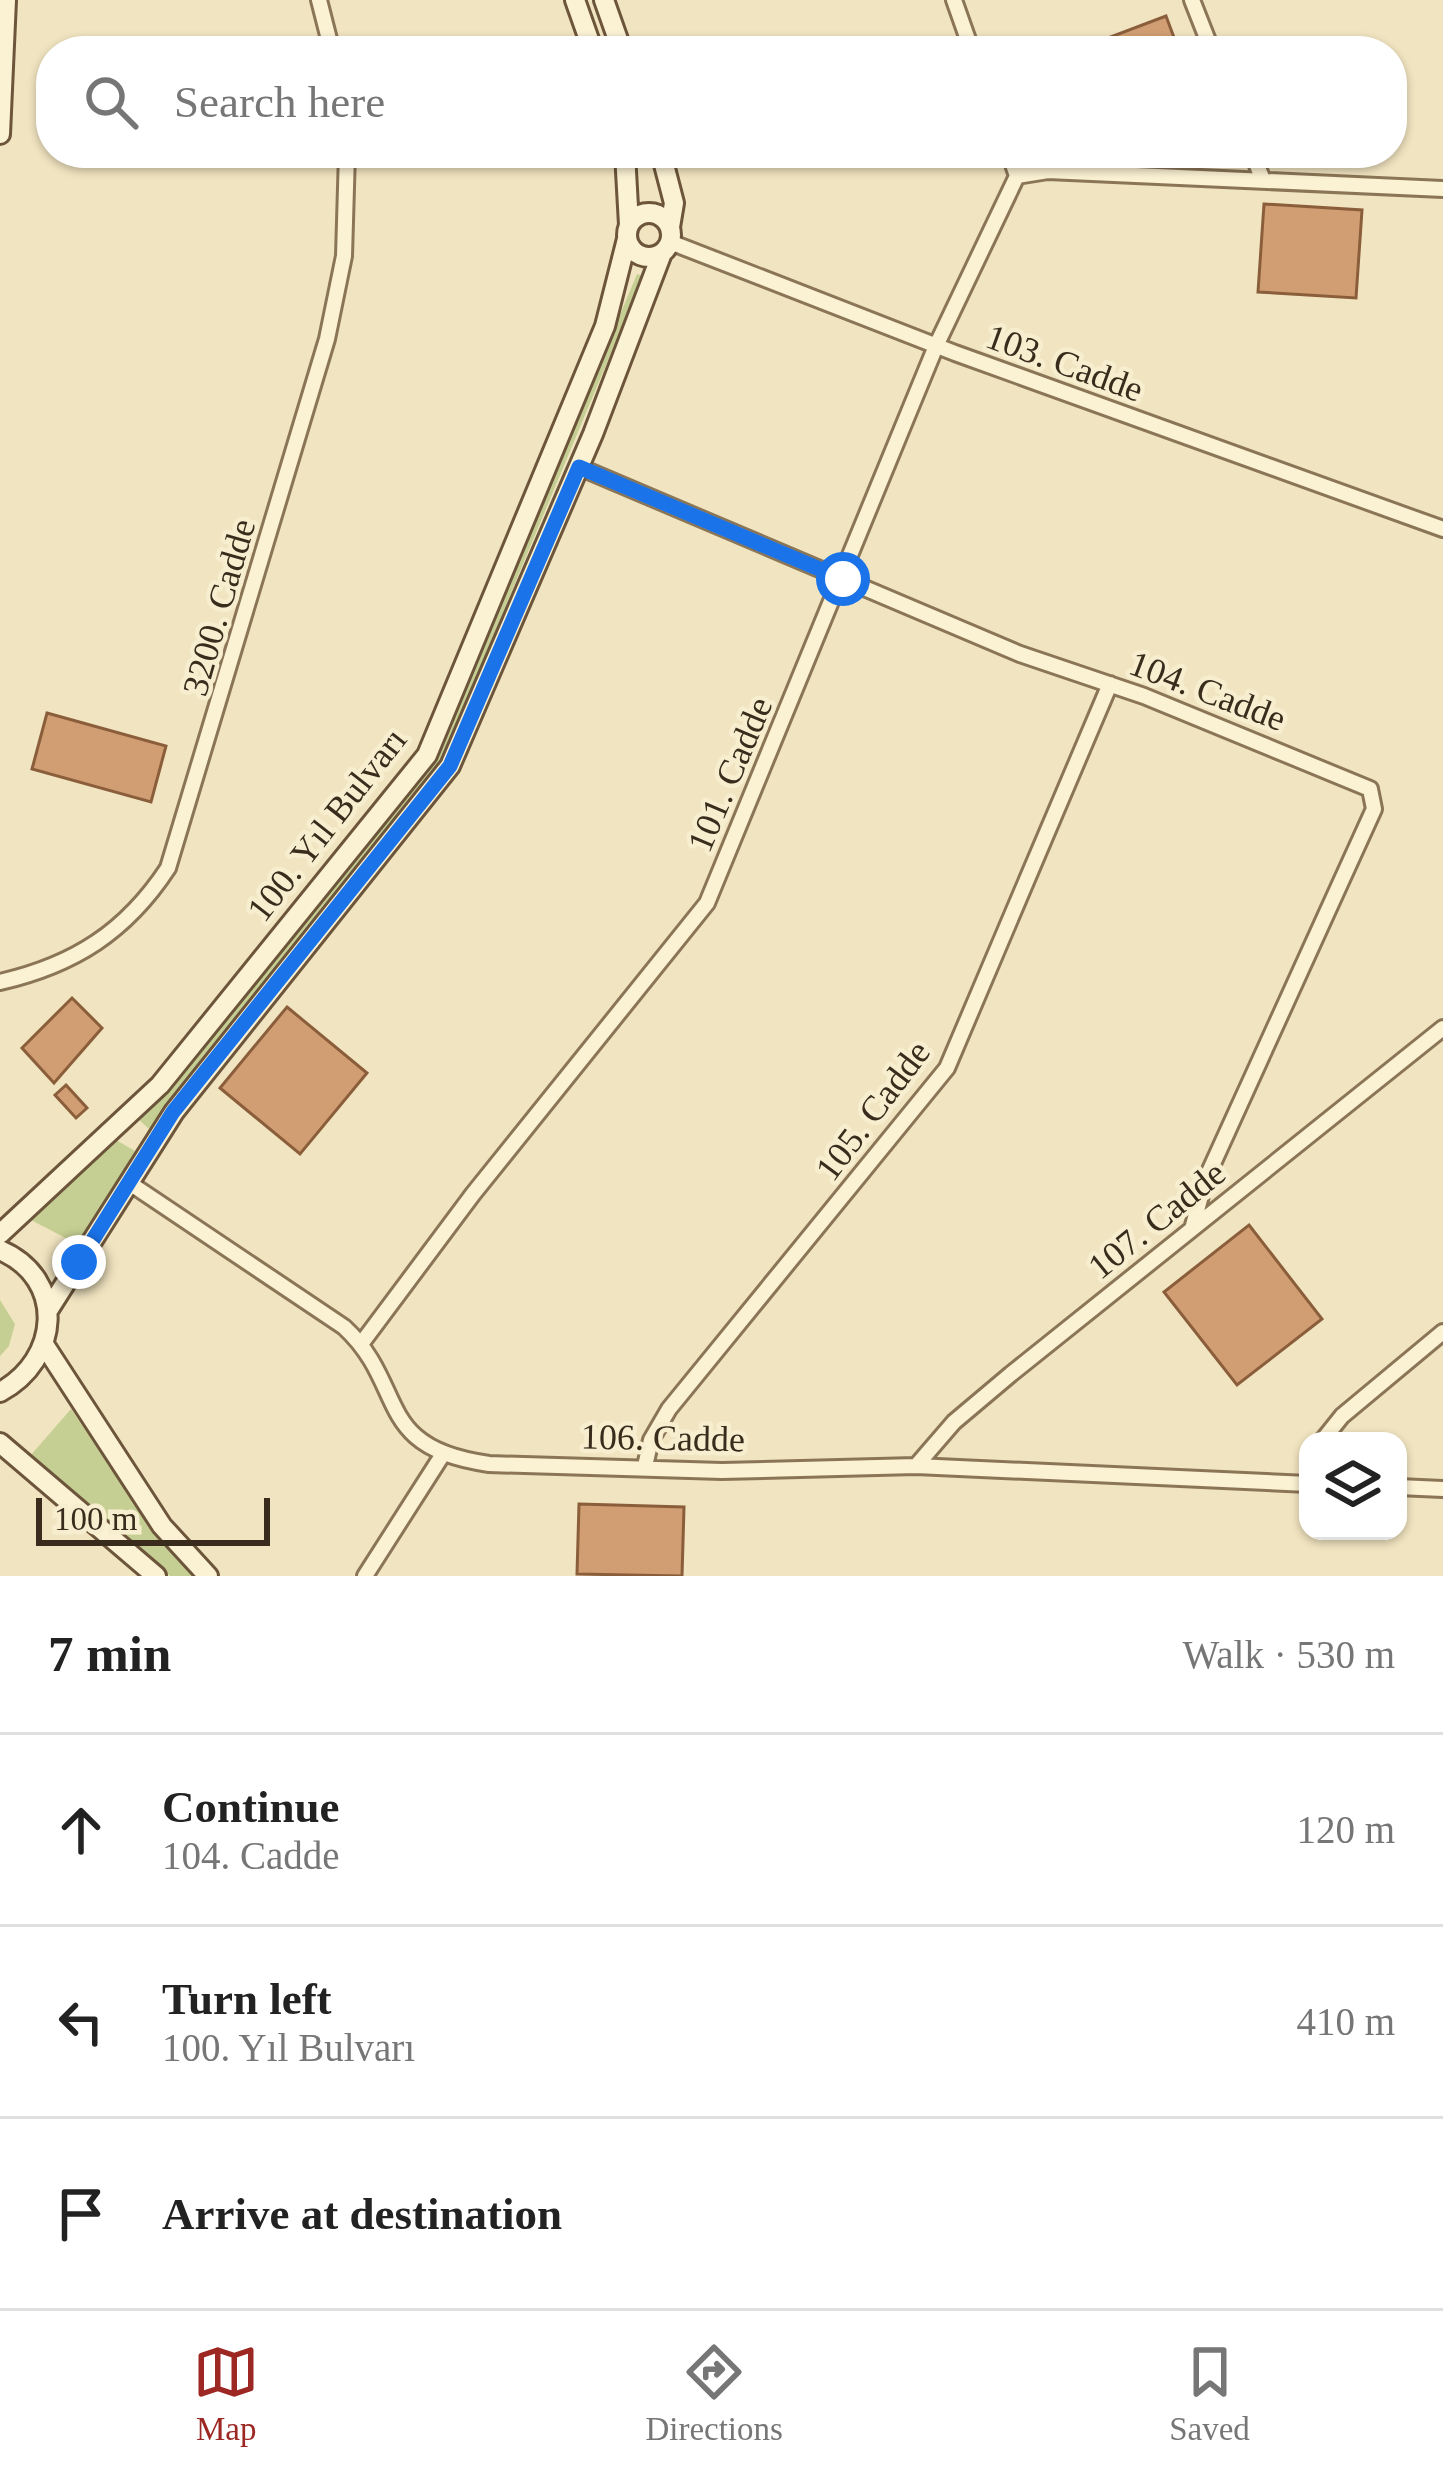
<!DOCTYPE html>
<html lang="en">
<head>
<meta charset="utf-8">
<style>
  :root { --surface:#fff; --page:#f6f6f6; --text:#222; --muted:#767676; --line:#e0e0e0; --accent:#9d2723 }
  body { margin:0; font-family:"Times New Roman",serif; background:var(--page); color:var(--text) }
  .controls { position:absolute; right:36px; bottom:36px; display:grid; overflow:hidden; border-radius:24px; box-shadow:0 3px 9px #0004 }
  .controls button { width:108px; height:108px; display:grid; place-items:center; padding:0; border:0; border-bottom:3px solid var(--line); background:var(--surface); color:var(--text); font:60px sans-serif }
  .scale { position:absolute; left:36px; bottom:30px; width:234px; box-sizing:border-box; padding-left:12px; border:6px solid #392c1c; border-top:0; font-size:33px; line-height:42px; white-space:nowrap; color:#392c1c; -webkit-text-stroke:9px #f7eed0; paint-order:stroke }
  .stop { position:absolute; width:36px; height:36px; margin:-27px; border:9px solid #1a73e8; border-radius:50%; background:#fff }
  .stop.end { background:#1a73e8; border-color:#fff; box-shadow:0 3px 12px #0008 }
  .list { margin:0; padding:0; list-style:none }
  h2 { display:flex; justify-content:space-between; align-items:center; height:156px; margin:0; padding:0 48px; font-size:51px }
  h2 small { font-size:39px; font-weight:400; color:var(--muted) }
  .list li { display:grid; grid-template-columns:78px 1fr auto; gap:36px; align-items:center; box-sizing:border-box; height:192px; padding:0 48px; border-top:3px solid var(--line) }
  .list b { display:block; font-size:45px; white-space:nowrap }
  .list p { margin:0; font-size:39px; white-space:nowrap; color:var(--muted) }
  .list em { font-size:39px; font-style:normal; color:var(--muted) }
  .icon { flex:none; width:66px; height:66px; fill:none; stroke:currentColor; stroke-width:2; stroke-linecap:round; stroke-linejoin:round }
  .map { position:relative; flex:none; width:1443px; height:1576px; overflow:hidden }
  .search { position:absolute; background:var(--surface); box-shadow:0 3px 9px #0004; left:36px; right:36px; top:36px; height:132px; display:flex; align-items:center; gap:30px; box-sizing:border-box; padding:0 42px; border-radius:48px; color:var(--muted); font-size:45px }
  .sheet { height:732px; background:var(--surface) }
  nav { display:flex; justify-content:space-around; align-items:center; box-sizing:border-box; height:168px; border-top:3px solid var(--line); background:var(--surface); font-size:33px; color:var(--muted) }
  nav a { display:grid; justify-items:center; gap:6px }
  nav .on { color:var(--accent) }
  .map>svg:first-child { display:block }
</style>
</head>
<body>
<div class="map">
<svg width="1443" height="1576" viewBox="0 0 1443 1576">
  <rect width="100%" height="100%" fill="#f1e4c0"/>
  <path fill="#c6cf93" d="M 637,274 L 643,276 L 443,756 L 149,1129 L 138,1119 L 435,758 Z
    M 116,1140 L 135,1151 L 79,1245 L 31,1220 Z
    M 0,1300 L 15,1324 L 9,1346 L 0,1356 Z
    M 71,1409 L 154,1531 L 193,1576 L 170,1576 L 30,1456 Z"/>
  <path fill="#d19e73" stroke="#8b5e3b" stroke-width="3" d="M 1166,16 L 1179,51 L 1110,51 L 1105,39 Z
    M 1264,204 L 1362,210 L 1356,298 L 1258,292 Z
    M 47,713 L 166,746 L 151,802 L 32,769 Z
    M 72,998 L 102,1028 L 54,1083 L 22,1048 Z
    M 287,1007 L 367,1073 L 300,1154 L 220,1088 Z
    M 66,1085 L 87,1108 L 76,1118 L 55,1095 Z
    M 1249,1225 L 1322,1319 L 1237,1385 L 1164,1292 Z
    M 579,1504 L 684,1507 L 682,1576 L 577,1574 Z"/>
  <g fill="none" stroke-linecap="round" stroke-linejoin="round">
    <defs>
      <path id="minor" d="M 319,0 L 332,51
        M 954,0 L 972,51
        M 1192,0 L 1212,51
        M 1009,153 L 1017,176
        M 1252,153 L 1263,180
        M 1017,176 L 1048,171 L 1443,189
        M 670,242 L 955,353 L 1443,529
        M 579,467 L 1020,654 L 1144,696 L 1370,789 L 1374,809 L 1205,1181 L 1192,1229
        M 0,982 C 74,965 126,932 168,868 L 327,339 L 344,256 L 347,153
        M 128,1182 L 344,1327 C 408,1386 372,1448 489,1464 L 722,1471 L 916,1466 L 1308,1484
        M 361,1344 L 473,1194 L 707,903 L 936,346 L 1017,176
        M 1322,1441 L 1342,1416 L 1443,1332
        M 645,1466 L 651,1440 L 669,1409 L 947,1068 L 1110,684
        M 916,1466 L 954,1422 L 1011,1374 L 1443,1028
        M 1398,1487 L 1443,1489
        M 365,1576 L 443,1454"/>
      <path id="secondary" d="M 575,0 L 593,51
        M 604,0 L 622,51
        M 0,134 L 6,0
        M 625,153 L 629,225
        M 661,153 L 674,203 L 670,227
        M627 235a22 22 0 1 1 44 0a22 22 0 1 1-44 0Z
        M 0,1234 L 160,1085 L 427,755 L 605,326 L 627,239
        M 0,1250 C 67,1279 60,1360 0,1392
        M 49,1309 L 174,1112 L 450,766 L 593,434 L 662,253
        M 45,1346 L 162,1526 L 208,1576
        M 0,1443 L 156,1576"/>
    </defs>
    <use href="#minor" stroke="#8b7557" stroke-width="20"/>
    <use href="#secondary" stroke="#6c553a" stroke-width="24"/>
    <use href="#minor" stroke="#fbf1d3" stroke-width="14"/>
    <use href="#secondary" stroke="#fbf1d3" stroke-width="18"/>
  </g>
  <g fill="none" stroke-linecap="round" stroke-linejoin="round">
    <path stroke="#1a73e8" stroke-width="15" d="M 79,1262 L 173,1112 L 450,766 L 579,467 L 843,579"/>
  </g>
  <g text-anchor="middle" stroke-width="9" stroke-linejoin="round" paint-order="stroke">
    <g font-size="36" fill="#392c1c" stroke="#f7eed0">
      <text transform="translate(1065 362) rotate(20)" y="13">103. Cadde</text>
      <text transform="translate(218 607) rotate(-74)" y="13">3200. Cadde</text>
      <text transform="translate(1208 690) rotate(21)" y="13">104. Cadde</text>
      <text transform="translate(729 774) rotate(-67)" y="13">101. Cadde</text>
      <text transform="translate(326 824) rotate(-52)" y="13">100. Yıl Bulvarı</text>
      <text transform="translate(872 1110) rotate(-53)" y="13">105. Cadde</text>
      <text transform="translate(1156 1219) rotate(-39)" y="13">107. Cadde</text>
      <text transform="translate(663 1437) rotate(1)" y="13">106. Cadde</text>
    </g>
  </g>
</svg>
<div class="controls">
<button><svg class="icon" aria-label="layers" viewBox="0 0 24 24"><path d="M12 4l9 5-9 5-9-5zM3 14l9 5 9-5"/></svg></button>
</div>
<div class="scale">100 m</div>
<div class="stop" style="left:843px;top:579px"></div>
<div class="stop end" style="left:79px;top:1262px"></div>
<div class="search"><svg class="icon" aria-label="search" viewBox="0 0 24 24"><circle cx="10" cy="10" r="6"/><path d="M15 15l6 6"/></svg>Search here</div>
</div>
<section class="sheet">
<h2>7 min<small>Walk · 530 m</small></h2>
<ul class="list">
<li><svg class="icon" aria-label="ahead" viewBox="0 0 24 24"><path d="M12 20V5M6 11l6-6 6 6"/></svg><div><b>Continue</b><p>104. Cadde</p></div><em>120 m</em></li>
<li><svg class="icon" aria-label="left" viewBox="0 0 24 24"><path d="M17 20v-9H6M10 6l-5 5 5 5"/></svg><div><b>Turn left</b><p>100. Yıl Bulvarı</p></div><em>410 m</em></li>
<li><svg class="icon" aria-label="arrive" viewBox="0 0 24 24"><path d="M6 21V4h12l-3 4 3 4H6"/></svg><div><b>Arrive at destination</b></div></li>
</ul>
</section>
<nav>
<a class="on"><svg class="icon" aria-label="map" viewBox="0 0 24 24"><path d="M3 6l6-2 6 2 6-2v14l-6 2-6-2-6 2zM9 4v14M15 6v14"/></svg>Map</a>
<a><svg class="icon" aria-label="directions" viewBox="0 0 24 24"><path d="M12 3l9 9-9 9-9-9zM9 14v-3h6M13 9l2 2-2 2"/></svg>Directions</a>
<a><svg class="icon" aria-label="saved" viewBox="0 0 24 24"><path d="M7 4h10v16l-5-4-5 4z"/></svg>Saved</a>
</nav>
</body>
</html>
